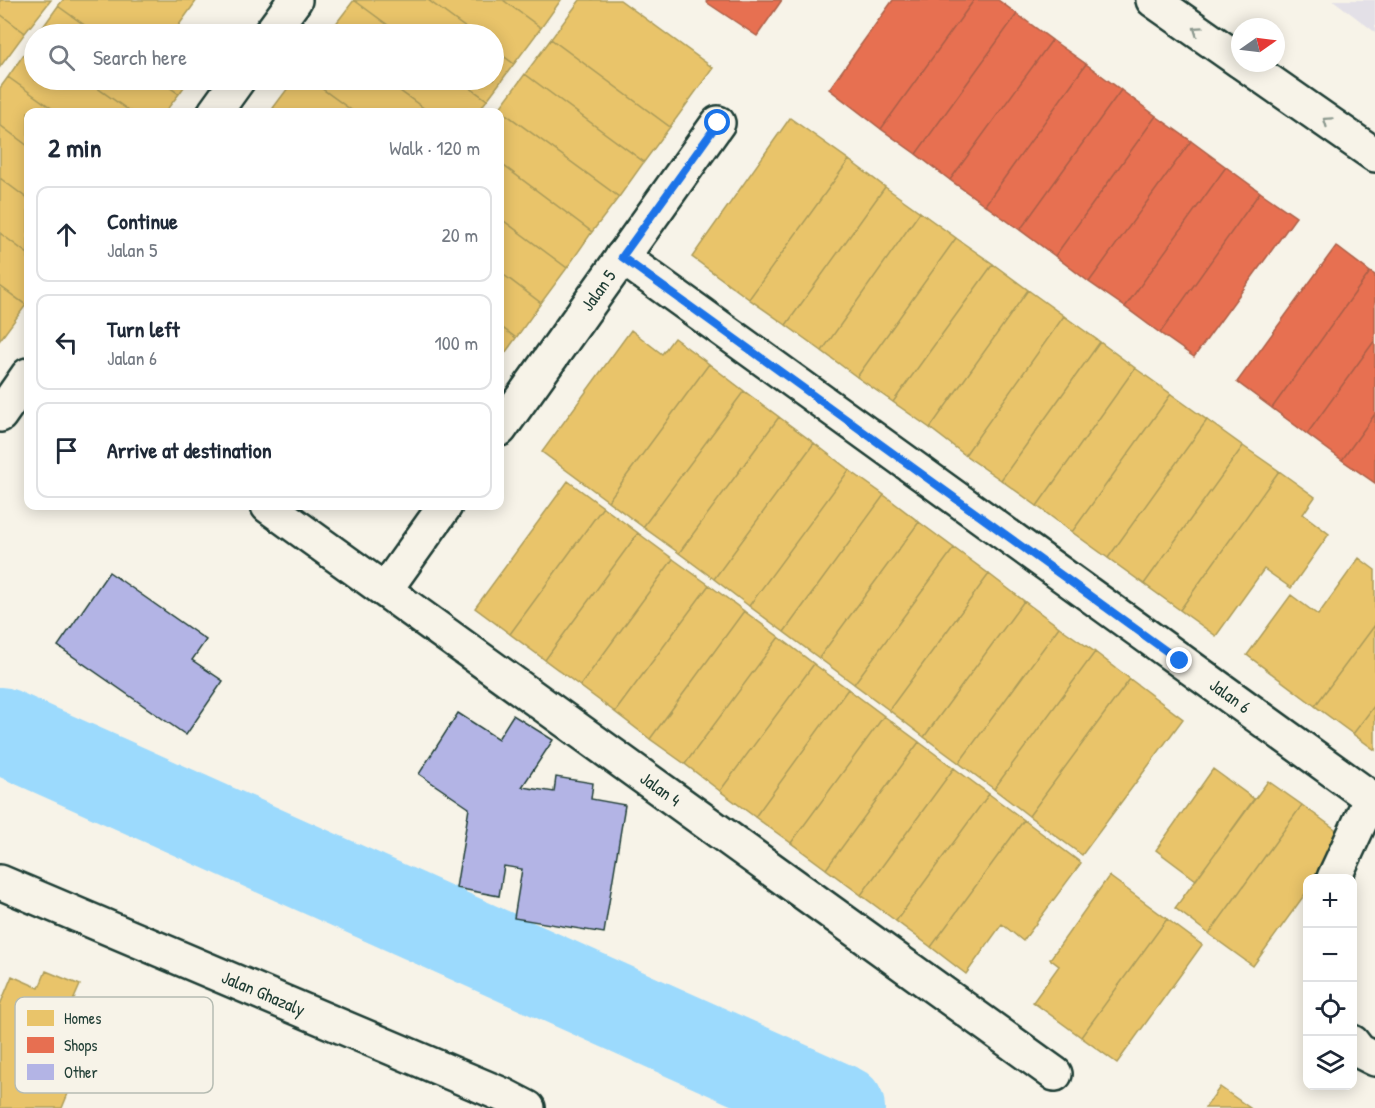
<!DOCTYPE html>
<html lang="en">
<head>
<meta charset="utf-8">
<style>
  :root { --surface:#fff; --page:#f2f2f3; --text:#1f2937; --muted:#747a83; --line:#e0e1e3 }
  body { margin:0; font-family:"Patrick Hand",sans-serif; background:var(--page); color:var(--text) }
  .controls { position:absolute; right:18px; bottom:18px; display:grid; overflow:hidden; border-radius:12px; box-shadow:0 3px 15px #0003 }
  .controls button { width:54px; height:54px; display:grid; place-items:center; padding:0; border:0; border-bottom:2px solid var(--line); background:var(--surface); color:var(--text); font:30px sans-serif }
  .compass { position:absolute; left:1231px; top:18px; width:54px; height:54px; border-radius:50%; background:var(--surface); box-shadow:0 3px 15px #0003; rotate:76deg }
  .stop { position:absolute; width:18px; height:18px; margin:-14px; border:4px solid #1a73e8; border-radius:50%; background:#fff }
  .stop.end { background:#1a73e8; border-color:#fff; box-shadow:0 2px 6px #0008 }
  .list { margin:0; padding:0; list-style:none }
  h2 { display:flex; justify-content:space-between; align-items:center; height:78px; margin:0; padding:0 24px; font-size:26px }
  h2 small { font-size:20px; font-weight:400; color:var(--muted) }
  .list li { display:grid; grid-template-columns:39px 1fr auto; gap:18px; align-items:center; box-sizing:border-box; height:96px; margin:0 12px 12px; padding:0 12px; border:2px solid var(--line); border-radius:12px }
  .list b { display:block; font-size:22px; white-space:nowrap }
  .list p { margin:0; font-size:20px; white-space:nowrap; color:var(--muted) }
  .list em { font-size:20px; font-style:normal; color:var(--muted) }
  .icon { flex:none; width:33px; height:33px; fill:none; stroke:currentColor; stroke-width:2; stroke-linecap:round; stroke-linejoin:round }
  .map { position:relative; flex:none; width:1375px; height:1108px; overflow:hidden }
  .search { position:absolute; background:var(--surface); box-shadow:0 3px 15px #0003; left:24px; top:24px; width:480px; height:66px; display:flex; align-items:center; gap:15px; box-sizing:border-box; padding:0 21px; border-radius:33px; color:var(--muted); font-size:22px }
  .panel { position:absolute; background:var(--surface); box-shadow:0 3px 15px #0003; left:24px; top:108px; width:480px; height:402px; border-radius:12px }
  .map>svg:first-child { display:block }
</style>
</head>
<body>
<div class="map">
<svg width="1375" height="1108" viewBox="0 0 1375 1108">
  <rect width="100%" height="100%" fill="#f7f3e8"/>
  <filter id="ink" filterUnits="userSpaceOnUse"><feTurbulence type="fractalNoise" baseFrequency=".0167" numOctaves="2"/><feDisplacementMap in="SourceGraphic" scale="12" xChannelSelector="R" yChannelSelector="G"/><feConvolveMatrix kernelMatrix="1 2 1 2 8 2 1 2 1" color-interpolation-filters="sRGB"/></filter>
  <g filter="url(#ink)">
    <path fill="#e3e0e7" d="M 1333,0 L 1375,0 L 1375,32 Z"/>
    <path fill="#e9c46a" stroke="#ac9c5a" stroke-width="1.5" d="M 0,0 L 51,0 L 25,33 L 0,14 Z
      M 63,0 L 197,0 L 176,29 L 184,34 L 97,34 L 58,6 Z
      M 354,0 L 400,34 L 328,34 Z
      M 354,0 L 428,0 L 474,34 L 400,34 Z
      M 428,0 L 503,0 L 541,28 L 514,64 L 494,49 L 494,34 L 474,34 Z
      M 503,0 L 561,0 L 541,28 Z
      M 580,0 L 620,0 L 713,68 L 670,127 L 551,39 Z
      M 58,6 L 97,34 L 38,34 Z
      M 0,14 L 25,33 L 0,67 Z
      M 551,39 L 670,127 L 644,162 L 525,74 Z
      M 33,41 L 34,80 L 86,80 L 131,112 L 57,112 L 8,77 Z
      M 494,49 L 514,64 L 487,100 L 459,80 L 494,80 Z
      M 525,74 L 644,162 L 619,197 L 499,109 Z
      M 8,77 L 57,112 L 28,112 L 28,146 L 0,125 L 0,88 Z
      M 86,80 L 159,80 L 179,94 L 165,112 L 131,112 Z
      M 159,80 L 189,80 L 179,94 Z
      M 294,80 L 310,80 L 354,112 L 279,112 L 273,108 Z
      M 310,80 L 385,80 L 429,112 L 354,112 Z
      M 385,80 L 459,80 L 487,100 L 478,112 L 429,112 Z
      M 499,109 L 619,197 L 592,232 L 500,163 L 500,112 L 496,112 Z
      M 790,118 L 849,160 L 749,299 L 692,257 Z
      M 0,125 L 28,146 L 28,199 L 0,178 Z
      M 849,160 L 885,187 L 786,325 L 749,299 Z
      M 500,163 L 592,232 L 567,268 L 500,218 Z
      M 0,178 L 28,199 L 28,254 L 0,233 Z
      M 885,187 L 920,212 L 822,351 L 786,325 Z
      M 920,212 L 956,238 L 857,377 L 822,351 Z
      M 500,218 L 567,268 L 541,303 L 500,272 Z
      M 0,233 L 28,254 L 28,301 L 26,305 L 0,286 Z
      M 956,238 L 993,264 L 893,402 L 857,377 Z
      M 993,264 L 1028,290 L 930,428 L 893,402 Z
      M 500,272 L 541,303 L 516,338 L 500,326 Z
      M 0,286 L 26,305 L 0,340 Z
      M 1028,290 L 1064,316 L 965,455 L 930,428 Z
      M 1064,316 L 1100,342 L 1001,480 L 965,455 Z
      M 500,326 L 516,338 L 500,360 Z
      M 631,330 L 662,354 L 674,338 L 709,364 L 608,501 L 542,452 Z
      M 1100,342 L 1135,368 L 1037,506 L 1001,480 Z
      M 709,364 L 744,391 L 643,527 L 608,501 Z
      M 1135,368 L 1171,394 L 1072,532 L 1037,506 Z
      M 744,391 L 779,417 L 679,553 L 643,527 Z
      M 1171,394 L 1207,420 L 1108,558 L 1072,532 Z
      M 779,417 L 814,443 L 714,579 L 679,553 Z
      M 1207,420 L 1243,446 L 1144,584 L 1108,558 Z
      M 814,443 L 849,470 L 749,606 L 714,579 Z
      M 1243,446 L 1279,471 L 1180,610 L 1144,584 Z
      M 849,470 L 884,495 L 784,632 L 749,606 Z
      M 1279,471 L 1315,497 L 1303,514 L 1329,534 L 1291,588 L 1264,569 L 1216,636 L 1180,610 Z
      M 568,481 L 603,507 L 510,634 L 475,608 Z
      M 884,495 L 919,522 L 819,658 L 784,632 Z
      M 603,507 L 638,533 L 545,660 L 510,634 Z
      M 919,522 L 954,548 L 854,684 L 819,658 Z
      M 638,533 L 673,559 L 580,686 L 545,660 Z
      M 954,548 L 989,574 L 889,710 L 854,684 Z
      M 1359,558 L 1375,570 L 1375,625 L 1315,706 L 1247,655 L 1291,595 L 1318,615 Z
      M 673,559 L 709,585 L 615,712 L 580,686 Z
      M 989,574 L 1024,601 L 924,737 L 889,710 Z
      M 709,585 L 744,611 L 650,739 L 615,712 Z
      M 1024,601 L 1059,627 L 959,763 L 924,737 Z
      M 744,611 L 779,637 L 685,764 L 650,739 Z
      M 1375,625 L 1375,705 L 1353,734 L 1315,706 Z
      M 1059,627 L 1095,652 L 994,789 L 959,763 Z
      M 779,637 L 814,664 L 720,791 L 685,764 Z
      M 1095,652 L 1130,679 L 1029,816 L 994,789 Z
      M 814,664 L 848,689 L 755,817 L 720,791 Z
      M 1130,679 L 1183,719 L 1082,855 L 1029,816 Z
      M 848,689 L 884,716 L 791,843 L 755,817 Z
      M 1375,705 L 1375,750 L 1353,734 Z
      M 884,716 L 919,742 L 826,869 L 791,843 Z
      M 919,742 L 954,768 L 861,895 L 826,869 Z
      M 954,768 L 989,794 L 896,921 L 861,895 Z
      M 1213,769 L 1254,799 L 1196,880 L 1156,850 Z
      M 1268,781 L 1302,805 L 1209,934 L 1175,908 Z
      M 989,794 L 1024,820 L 931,947 L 896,921 Z
      M 1302,805 L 1346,837 L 1316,878 L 1308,878 L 1308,890 L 1253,966 L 1209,934 Z
      M 1024,820 L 1081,863 L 1023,941 L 1002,924 L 966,974 L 931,947 Z
      M 1109,876 L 1167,919 L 1081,1037 L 1033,1002 L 1059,966 L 1050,959 Z
      M 1167,919 L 1202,945 L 1117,1063 L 1081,1037 Z
      M 46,971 L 80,985 L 73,1001 L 101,1014 L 62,1108 L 0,1108 L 0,1005 L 12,976 L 39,988 Z
      M 1220,1087 L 1250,1108 L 1205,1108 Z"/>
    <path fill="#e76f51" stroke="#ab6048" stroke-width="1.5" d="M 708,0 L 782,0 L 757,36 L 706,2 Z
      M 893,0 L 974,0 L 881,129 L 829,89 Z
      M 974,0 L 998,0 L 1017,14 L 916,154 L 881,129 Z
      M 1017,14 L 1052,40 L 950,180 L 916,154 Z
      M 1052,40 L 1086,64 L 985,205 L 950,180 Z
      M 1086,64 L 1121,90 L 1020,230 L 985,205 Z
      M 1121,90 L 1156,116 L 1055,256 L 1020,230 Z
      M 1156,116 L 1191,141 L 1089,282 L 1055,256 Z
      M 1191,141 L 1226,167 L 1125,307 L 1089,282 Z
      M 1226,167 L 1260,192 L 1160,333 L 1125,307 Z
      M 1260,192 L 1296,217 L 1194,357 L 1160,333 Z
      M 1336,246 L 1370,272 L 1272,408 L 1237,382 Z
      M 1370,272 L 1375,275 L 1375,340 L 1307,434 L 1272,408 Z
      M 1375,340 L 1375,414 L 1342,460 L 1307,434 Z
      M 1375,414 L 1375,483 L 1342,460 Z"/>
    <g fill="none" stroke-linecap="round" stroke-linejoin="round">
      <path stroke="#9cdafd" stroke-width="86" d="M 0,730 L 842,1108"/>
    </g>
    <path fill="#b3b4e5" stroke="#1f3d34" stroke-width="1.5" d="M 109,572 L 206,640 L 192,660 L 223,681 L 186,735 L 58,646 Z
      M 458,713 L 498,739 L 513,715 L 553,740 L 522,787 L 554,792 L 556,777 L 593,783 L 591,799 L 625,805 L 604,933 L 514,918 L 522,869 L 504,866 L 499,896 L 456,888 L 469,808 L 419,774 Z"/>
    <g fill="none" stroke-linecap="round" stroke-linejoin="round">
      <defs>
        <g id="street">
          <path d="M 1153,0 L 1240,61"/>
          <path d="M 270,34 L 295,0"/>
          <path d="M 1243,63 L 1375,155"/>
          <path d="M 215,112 L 238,80"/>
          <path id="s1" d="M 622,257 L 1371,798 L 1334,878"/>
          <path d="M 0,415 L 28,375"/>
          <path id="s2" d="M 500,429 L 718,123"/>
          <path id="s3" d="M 268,506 L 1055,1074"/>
          <path d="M 385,590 L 445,506"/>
          <path id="s4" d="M 0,882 L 503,1095 L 528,1108"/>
          <path d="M 1352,1042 L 1359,1051 L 1375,1059"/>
        </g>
      </defs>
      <use href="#street" stroke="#1f3d34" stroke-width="38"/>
      <use href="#street" stroke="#f7f3e8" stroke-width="33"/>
    </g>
    <defs><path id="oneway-chevron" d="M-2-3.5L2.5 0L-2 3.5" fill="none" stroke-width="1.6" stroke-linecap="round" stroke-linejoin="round" transform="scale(1.5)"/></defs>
    <g stroke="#8b988e">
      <use href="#oneway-chevron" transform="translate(1197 30) rotate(-145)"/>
      <use href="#oneway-chevron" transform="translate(1327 121) rotate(-145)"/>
    </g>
  </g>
  <g fill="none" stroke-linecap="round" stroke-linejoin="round" filter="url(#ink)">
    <path stroke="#1a73e8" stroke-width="8" d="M 718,123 L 622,257 L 1180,661"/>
  </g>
  <g text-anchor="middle" stroke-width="6" stroke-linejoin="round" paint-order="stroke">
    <g font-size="18" fill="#1f3d34" stroke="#f7f3e8">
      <text dy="6" stroke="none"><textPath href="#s2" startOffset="170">Jalan 5</textPath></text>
      <text dy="6" stroke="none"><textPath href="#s1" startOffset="750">Jalan 6</textPath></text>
      <text dy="6" stroke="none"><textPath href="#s3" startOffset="484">Jalan 4</textPath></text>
      <text dy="6" stroke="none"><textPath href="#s4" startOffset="286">Jalan Ghazaly</textPath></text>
    </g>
  </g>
  <rect x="15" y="997" width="198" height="96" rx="9" fill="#f7f3e8" stroke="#b6bcb2" stroke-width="1.5"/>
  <rect x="27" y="1010" width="27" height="16" fill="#e9c46a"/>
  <rect x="27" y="1037" width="27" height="16" fill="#e76f51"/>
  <rect x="27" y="1064" width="27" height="16" fill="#b3b4e5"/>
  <g font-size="16" fill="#1f3d34">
    <text x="64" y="1024">Homes</text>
    <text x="64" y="1051">Shops</text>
    <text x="64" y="1078">Other</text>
  </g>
</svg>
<div class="controls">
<button>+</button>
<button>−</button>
<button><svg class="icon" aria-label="locate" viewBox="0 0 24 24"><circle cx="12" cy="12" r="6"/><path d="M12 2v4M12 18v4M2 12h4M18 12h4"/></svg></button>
<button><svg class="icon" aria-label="layers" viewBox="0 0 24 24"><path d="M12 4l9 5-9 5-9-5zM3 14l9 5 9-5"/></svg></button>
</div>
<svg class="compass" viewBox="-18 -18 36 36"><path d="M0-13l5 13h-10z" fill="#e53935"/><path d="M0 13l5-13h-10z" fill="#747a83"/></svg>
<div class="stop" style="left:718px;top:123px"></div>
<div class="stop end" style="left:1180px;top:661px"></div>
<div class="search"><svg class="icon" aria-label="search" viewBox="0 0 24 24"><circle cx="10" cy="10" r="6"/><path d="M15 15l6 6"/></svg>Search here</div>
<section class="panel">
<h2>2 min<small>Walk · 120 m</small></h2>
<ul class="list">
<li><svg class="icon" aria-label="ahead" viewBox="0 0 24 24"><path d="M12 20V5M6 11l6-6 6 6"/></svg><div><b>Continue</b><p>Jalan 5</p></div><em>20 m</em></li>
<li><svg class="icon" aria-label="left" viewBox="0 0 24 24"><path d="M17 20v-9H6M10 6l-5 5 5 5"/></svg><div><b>Turn left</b><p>Jalan 6</p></div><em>100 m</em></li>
<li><svg class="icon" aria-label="arrive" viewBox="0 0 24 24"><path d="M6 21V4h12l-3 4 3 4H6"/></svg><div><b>Arrive at destination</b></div></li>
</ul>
</section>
</div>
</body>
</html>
